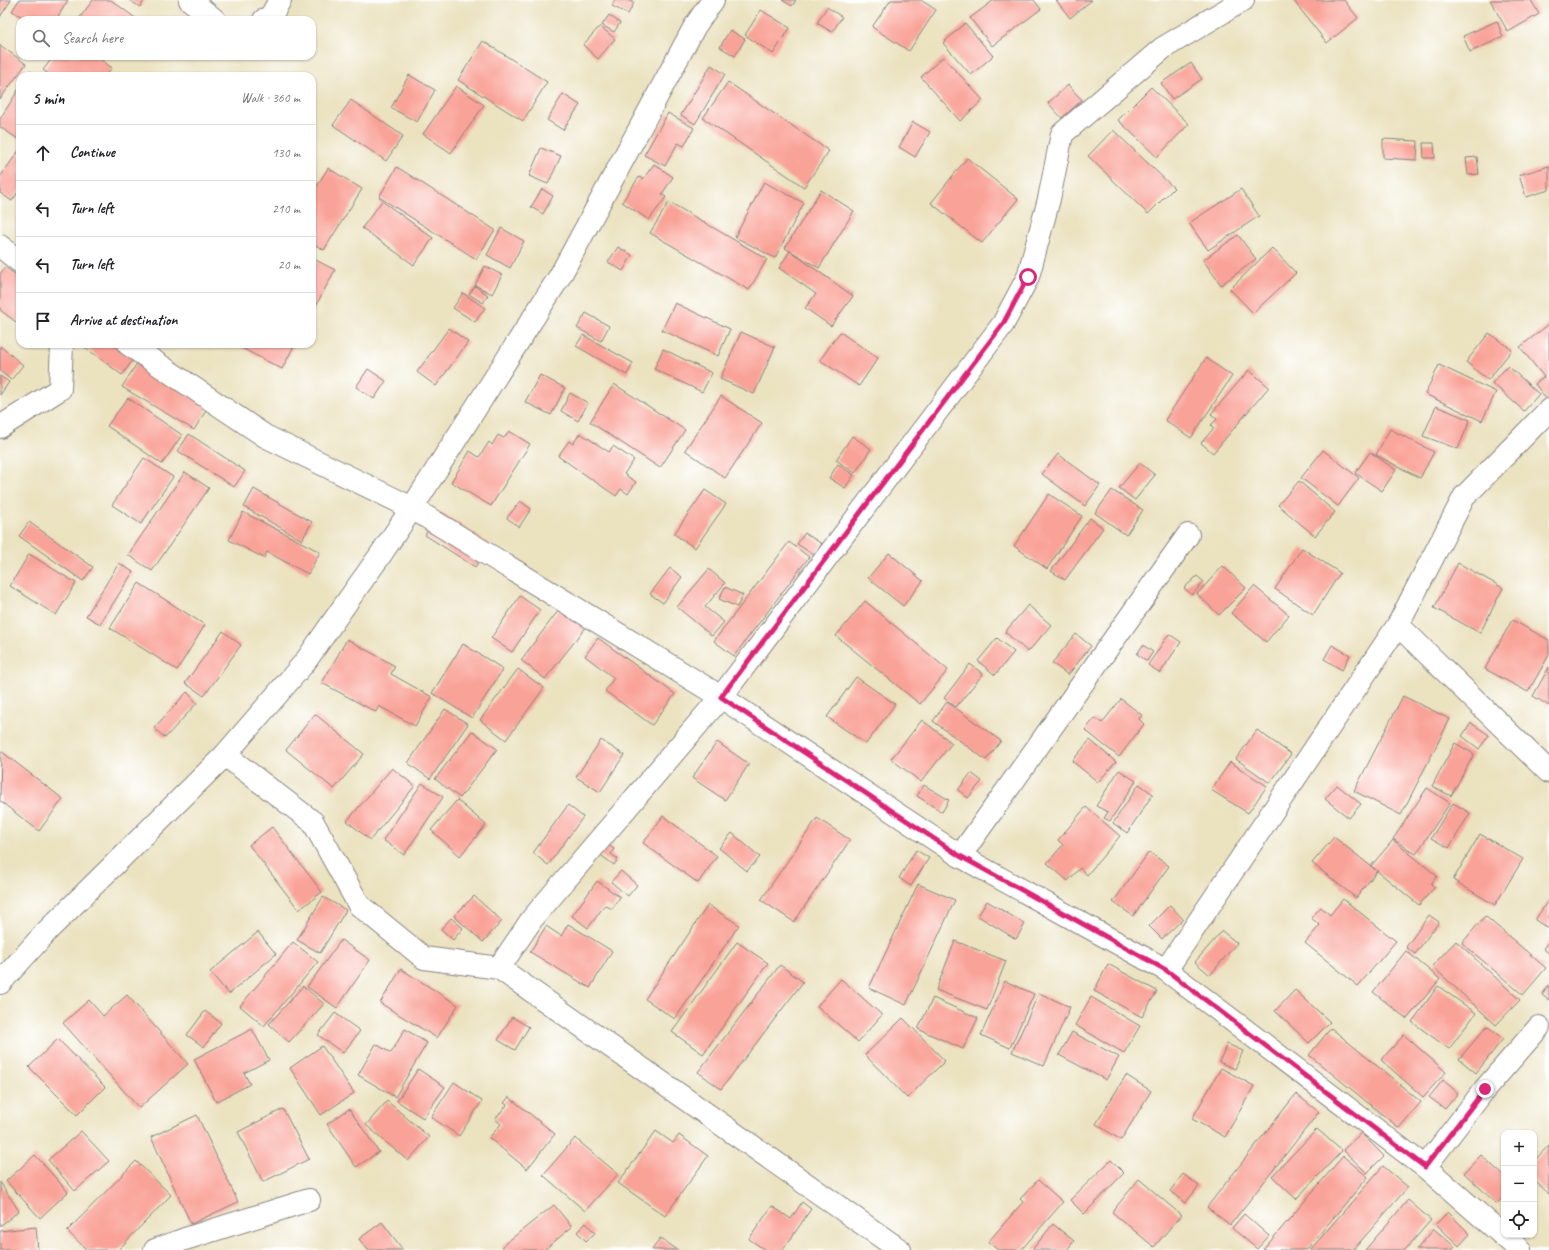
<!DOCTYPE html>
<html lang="en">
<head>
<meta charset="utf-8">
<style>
  :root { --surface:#fff; --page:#f2f2f2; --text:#202124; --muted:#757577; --line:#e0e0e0 }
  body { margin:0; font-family:Caveat,sans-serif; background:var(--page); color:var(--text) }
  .controls { position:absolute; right:12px; bottom:12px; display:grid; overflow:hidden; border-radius:8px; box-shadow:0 1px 3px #0004 }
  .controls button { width:36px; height:36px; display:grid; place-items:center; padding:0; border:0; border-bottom:1px solid var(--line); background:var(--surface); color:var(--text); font:20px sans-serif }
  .stop { position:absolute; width:12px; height:12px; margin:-9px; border:3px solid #db2777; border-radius:50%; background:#fff }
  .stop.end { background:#db2777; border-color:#fff; box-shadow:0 1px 4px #0008 }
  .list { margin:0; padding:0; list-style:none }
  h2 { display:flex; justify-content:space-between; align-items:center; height:52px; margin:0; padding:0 16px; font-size:17px }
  h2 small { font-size:13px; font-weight:400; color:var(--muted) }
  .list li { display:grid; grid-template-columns:26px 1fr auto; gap:12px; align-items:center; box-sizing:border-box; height:56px; padding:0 16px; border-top:1px solid var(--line) }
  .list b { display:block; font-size:15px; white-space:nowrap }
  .list em { font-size:13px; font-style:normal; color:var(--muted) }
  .icon { flex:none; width:22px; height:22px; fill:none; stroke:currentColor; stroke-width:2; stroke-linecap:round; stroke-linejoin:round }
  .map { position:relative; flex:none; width:1549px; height:1250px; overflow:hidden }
  .search { position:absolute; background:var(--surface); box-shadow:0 1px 3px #0004; left:16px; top:16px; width:300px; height:44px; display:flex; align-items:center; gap:10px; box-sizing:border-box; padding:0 14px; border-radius:12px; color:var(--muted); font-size:15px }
  .panel { position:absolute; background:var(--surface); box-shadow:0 1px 3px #0004; left:16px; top:72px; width:300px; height:276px; border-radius:12px }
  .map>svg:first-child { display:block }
</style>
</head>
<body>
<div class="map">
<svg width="1549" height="1250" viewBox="0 0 1549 1250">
  <rect width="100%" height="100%" fill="#fff"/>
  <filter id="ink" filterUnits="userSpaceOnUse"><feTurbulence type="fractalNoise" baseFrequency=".025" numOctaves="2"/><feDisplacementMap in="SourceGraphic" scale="8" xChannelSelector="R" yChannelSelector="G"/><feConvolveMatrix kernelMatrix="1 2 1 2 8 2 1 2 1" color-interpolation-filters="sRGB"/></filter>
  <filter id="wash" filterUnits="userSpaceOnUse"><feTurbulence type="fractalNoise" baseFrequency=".012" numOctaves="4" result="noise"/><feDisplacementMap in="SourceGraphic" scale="16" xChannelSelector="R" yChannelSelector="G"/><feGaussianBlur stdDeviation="0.9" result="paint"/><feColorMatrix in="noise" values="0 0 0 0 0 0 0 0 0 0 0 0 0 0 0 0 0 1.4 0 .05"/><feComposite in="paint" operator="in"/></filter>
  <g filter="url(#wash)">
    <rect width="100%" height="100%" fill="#ebe2c0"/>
    <g id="blocks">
      <path fill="#f9a398" d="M 0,0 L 11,0 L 0,17 Z
        M 19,0 L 68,0 L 56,20 L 27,20 L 12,11 Z
        M 93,0 L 111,0 L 138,20 L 78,20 Z
        M 129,0 L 145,0 L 140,7 Z
        M 615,0 L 627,0 L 634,3 L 628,14 L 612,6 Z
        M 782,0 L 796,0 L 792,6 Z
        M 891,0 L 921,0 L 936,10 L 909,51 L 872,27 Z
        M 994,0 L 1034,0 L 1041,9 L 992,46 L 970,18 Z
        M 1056,0 L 1092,0 L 1070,18 Z
        M 1293,0 L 1344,0 L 1358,18 L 1327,43 Z
        M 1490,0 L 1531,0 L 1539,14 L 1508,32 Z
        M 827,7 L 842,17 L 832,32 L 817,23 Z
        M 761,10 L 790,28 L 773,54 L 745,35 Z
        M 609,15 L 620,23 L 614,32 L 602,25 Z
        M 1497,21 L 1503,37 L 1470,52 L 1463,36 Z
        M 965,23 L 993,56 L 971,75 L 943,43 Z
        M 600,26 L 615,39 L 598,59 L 583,45 Z
        M 730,30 L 745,39 L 735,56 L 720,47 Z
        M 483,41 L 547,82 L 523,121 L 458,80 Z
        M 0,45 L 26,64 L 0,99 Z
        M 54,56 L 96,56 L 112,68 L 105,76 L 51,76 L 43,70 Z
        M 943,57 L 983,100 L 960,121 L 921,77 Z
        M 1191,63 L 1202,79 L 1172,99 L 1161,83 Z
        M 711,65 L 725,74 L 695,124 L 681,115 Z
        M 30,71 L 38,76 L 27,76 Z
        M 409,75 L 435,90 L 417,122 L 391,108 Z
        M 728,82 L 829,151 L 804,187 L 703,118 Z
        M 1068,85 L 1082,100 L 1062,118 L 1048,103 Z
        M 456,86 L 484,105 L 451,153 L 423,134 Z
        M 20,87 L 20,135 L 18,139 L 0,127 L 0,119 Z
        M 1151,87 L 1189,124 L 1157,157 L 1118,120 Z
        M 563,94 L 580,105 L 563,130 L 547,120 Z
        M 351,100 L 403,136 L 386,161 L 333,125 Z
        M 668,113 L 694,128 L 684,146 L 678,143 L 665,166 L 644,155 Z
        M 913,122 L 930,132 L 915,157 L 899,147 Z
        M 1113,130 L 1174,188 L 1148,214 L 1088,156 Z
        M 1383,139 L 1418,141 L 1417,160 L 1383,158 Z
        M 1423,143 L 1434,143 L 1435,158 L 1424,158 Z
        M 541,148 L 561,156 L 548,184 L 529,176 Z
        M 20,149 L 20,189 L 12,201 L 0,193 L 0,177 Z
        M 1477,157 L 1479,174 L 1468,175 L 1466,158 Z
        M 967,158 L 1018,199 L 982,243 L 931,203 Z
        M 654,164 L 673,177 L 662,194 L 666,197 L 649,220 L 622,202 L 639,177 L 643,179 Z
        M 1549,166 L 1549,190 L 1526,197 L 1519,175 Z
        M 397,167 L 495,230 L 476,259 L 379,197 Z
        M 328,168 L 362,189 L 324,250 L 312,243 L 312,194 Z
        M 764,182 L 804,203 L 775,258 L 735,237 Z
        M 542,189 L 553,196 L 543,214 L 531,207 Z
        M 1241,189 L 1259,216 L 1208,250 L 1189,223 Z
        M 821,190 L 854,211 L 819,268 L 785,248 Z
        M 382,201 L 433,238 L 414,265 L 362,228 Z
        M 669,202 L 767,259 L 749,290 L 650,233 Z
        M 501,228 L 524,241 L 510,268 L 487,255 Z
        M 1238,235 L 1256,259 L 1221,285 L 1203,260 Z
        M 618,247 L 632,255 L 623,271 L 608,262 Z
        M 1272,248 L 1296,273 L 1253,313 L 1230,289 Z
        M 790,251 L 853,296 L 831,326 L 805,308 L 816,294 L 779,268 Z
        M 312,258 L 335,270 L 312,313 Z
        M 485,266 L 502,275 L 492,294 L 475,285 Z
        M 5,267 L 20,278 L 20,317 L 16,322 L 0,310 L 0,274 Z
        M 475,286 L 488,295 L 483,303 L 469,294 Z
        M 463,293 L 485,308 L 475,322 L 453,308 Z
        M 675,303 L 730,329 L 718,356 L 662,330 Z
        M 586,313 L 609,326 L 601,341 L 577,328 Z
        M 1549,324 L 1549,399 L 1547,400 L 1535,384 L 1544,377 L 1520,347 Z
        M 449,328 L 468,342 L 436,386 L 417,372 Z
        M 741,332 L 775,347 L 754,394 L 720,379 Z
        M 840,332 L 878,358 L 859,386 L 820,360 Z
        M 1489,333 L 1512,350 L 1488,380 L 1466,362 Z
        M 583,335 L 633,363 L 627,375 L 576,346 Z
        M 83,344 L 118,344 L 135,357 L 122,375 L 82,345 Z
        M 234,344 L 295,344 L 282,369 Z
        M 0,346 L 23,365 L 11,380 L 0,371 Z
        M 663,349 L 712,373 L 702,392 L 654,369 Z
        M 1206,358 L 1232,376 L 1191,438 L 1165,420 Z
        M 139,360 L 210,404 L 194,430 L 122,387 Z
        M 1439,365 L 1496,392 L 1482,421 L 1425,394 Z
        M 1508,366 L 1539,394 L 1524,411 L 1492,383 Z
        M 368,369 L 386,381 L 374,399 L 356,387 Z
        M 1249,370 L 1269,387 L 1213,453 L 1201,443 L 1214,428 L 1211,425 L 1217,419 L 1211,414 Z
        M 540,375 L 565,388 L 551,415 L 525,402 Z
        M 0,376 L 9,382 L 0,395 Z
        M 614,384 L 685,430 L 660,468 L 590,422 Z
        M 570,393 L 588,403 L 578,421 L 561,411 Z
        M 721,396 L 762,423 L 725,478 L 685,450 Z
        M 128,398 L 182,435 L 162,464 L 107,426 Z
        M 1436,406 L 1470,420 L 1458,449 L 1423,436 Z
        M 1390,429 L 1434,452 L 1420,478 L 1376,455 Z
        M 509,431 L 530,444 L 491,506 L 451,482 L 470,451 L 479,457 L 489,442 L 492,445 L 498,435 L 504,438 Z
        M 580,433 L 609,452 L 613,446 L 634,460 L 624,474 L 636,482 L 628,494 L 621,489 L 616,496 L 558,456 L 569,441 L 573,444 Z
        M 189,434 L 245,471 L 234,487 L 178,451 Z
        M 852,436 L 871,449 L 855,473 L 836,460 Z
        M 1323,450 L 1359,478 L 1338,506 L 1301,478 Z
        M 1370,452 L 1396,470 L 1382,491 L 1355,473 Z
        M 1058,454 L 1100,485 L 1085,506 L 1042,474 Z
        M 144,458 L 173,477 L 141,524 L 112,505 Z
        M 1140,463 L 1155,475 L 1135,500 L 1119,488 Z
        M 838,464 L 854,475 L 845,488 L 829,478 Z
        M 185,472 L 209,488 L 152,571 L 128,555 Z
        M 1299,481 L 1335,512 L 1315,536 L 1278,505 Z
        M 254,489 L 312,522 L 302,540 L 244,507 Z
        M 705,490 L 726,504 L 695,548 L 674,534 Z
        M 1112,490 L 1143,510 L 1126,535 L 1095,513 Z
        M 1049,494 L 1082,516 L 1047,569 L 1014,546 Z
        M 520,501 L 531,509 L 519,527 L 507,518 Z
        M 243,512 L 320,552 L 308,574 L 267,552 L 264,558 L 229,540 Z
        M 441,512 L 490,545 L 475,567 L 425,535 Z
        M 1090,518 L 1103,528 L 1065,580 L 1051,571 Z
        M 29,522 L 93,567 L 83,581 L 19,536 Z
        M 805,533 L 822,544 L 814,555 L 797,544 Z
        M 789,542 L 809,557 L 734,656 L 714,641 Z
        M 1302,548 L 1340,573 L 1313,615 L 1275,589 Z
        M 889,553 L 923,581 L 903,606 L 868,578 Z
        M 29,554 L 76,583 L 56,615 L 10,586 Z
        M 119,563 L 133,572 L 100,624 L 86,616 Z
        M 1458,563 L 1503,588 L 1480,633 L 1434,608 Z
        M 1223,566 L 1246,588 L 1219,615 L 1197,594 Z
        M 670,568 L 682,577 L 663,603 L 650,594 Z
        M 709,569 L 725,583 L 705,607 L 724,622 L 712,636 L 677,607 Z
        M 1197,576 L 1204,582 L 1192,595 L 1184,588 Z
        M 139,583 L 205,625 L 177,670 L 110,628 Z
        M 1254,586 L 1289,615 L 1266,642 L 1231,613 Z
        M 725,587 L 743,595 L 737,607 L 719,599 Z
        M 520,596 L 540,610 L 512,652 L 491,638 Z
        M 865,601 L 948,670 L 920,704 L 836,636 Z
        M 1028,605 L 1051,625 L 1028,652 L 1005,632 Z
        M 561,607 L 587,626 L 545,679 L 521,660 Z
        M 1512,620 L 1549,640 L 1549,655 L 1528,692 L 1485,669 Z
        M 223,631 L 241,645 L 204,696 L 185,683 Z
        M 1076,634 L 1091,646 L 1068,675 L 1052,663 Z
        M 1169,634 L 1181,642 L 1160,673 L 1148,665 Z
        M 598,638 L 675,694 L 652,725 L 605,691 L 614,678 L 585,656 Z
        M 997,638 L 1014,652 L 995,675 L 978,661 Z
        M 347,639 L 395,666 L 391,674 L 432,697 L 415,726 L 379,706 L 376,712 L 322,683 Z
        M 463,644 L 503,669 L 472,718 L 432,693 Z
        M 1143,645 L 1153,652 L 1147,661 L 1137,654 Z
        M 1332,645 L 1350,655 L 1342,670 L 1324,659 Z
        M 970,664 L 983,674 L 956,707 L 944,698 Z
        M 1549,667 L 1549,706 L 1533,696 Z
        M 518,669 L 544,688 L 506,740 L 480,720 Z
        M 856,677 L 895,704 L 866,744 L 827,717 Z
        M 187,692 L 197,703 L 165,738 L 154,728 Z
        M 1403,696 L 1450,719 L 1401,815 L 1354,791 Z
        M 1121,699 L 1142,715 L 1139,719 L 1144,724 L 1119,757 L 1085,730 L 1095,718 L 1102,723 Z
        M 947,702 L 1001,741 L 986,760 L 933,721 Z
        M 445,709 L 468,724 L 430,779 L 408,763 Z
        M 315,714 L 364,754 L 334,789 L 286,750 Z
        M 922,720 L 952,743 L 921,782 L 891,759 Z
        M 1471,723 L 1489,735 L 1479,749 L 1462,736 Z
        M 1257,730 L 1291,754 L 1270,783 L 1236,759 Z
        M 472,731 L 497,749 L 460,798 L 435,779 Z
        M 601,740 L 624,755 L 600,792 L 576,777 Z
        M 1090,740 L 1116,762 L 1098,782 L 1072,761 Z
        M 717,742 L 749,764 L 725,800 L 692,778 Z
        M 1455,743 L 1474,754 L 1451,796 L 1432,786 Z
        M 1,751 L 63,799 L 39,831 L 0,801 Z
        M 1230,762 L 1267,786 L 1248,813 L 1211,790 Z
        M 392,768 L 415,786 L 370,840 L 347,821 Z
        M 1119,770 L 1136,781 L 1110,821 L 1104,818 L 1108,812 L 1096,806 Z
        M 971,773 L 982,781 L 968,798 L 958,790 Z
        M 422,783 L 443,797 L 404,855 L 383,840 Z
        M 1139,784 L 1153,794 L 1127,833 L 1113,823 Z
        M 924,785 L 949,800 L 942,812 L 917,796 Z
        M 1337,785 L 1361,804 L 1349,818 L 1325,799 Z
        M 1427,788 L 1450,803 L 1416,854 L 1393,839 Z
        M 457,800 L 486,825 L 460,856 L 431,830 Z
        M 1453,803 L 1470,813 L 1449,848 L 1431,838 Z
        M 568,805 L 583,817 L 548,865 L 533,853 Z
        M 1086,807 L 1120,836 L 1087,875 L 1080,868 L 1068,881 L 1047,863 L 1063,845 L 1058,840 Z
        M 663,816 L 717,856 L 698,883 L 643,843 Z
        M 817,818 L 850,840 L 794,922 L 761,900 Z
        M 272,827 L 322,892 L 299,910 L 249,845 Z
        M 732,833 L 760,857 L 747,871 L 719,848 Z
        M 1480,834 L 1523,859 L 1495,905 L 1453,880 Z
        M 1334,837 L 1377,871 L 1356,898 L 1312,863 Z
        M 1393,840 L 1437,876 L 1431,884 L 1435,887 L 1419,905 L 1371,866 Z
        M 606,843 L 614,849 L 611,854 L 618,859 L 614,865 L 598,853 Z
        M 916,850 L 929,858 L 911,886 L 899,878 Z
        M 1149,852 L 1169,866 L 1133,916 L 1113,902 Z
        M 621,871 L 637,885 L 628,896 L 611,882 Z
        M 597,881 L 620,897 L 612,909 L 605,905 L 588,928 L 572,916 Z
        M 918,884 L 955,900 L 906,1005 L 869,988 Z
        M 474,896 L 502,921 L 483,942 L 454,916 Z
        M 323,897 L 346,910 L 320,953 L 297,940 Z
        M 1343,899 L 1396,941 L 1358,986 L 1305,943 L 1320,925 L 1311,918 L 1321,907 L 1330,915 Z
        M 1549,899 L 1549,929 L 1535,920 Z
        M 987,901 L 1025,924 L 1016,939 L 978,916 Z
        M 708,905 L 739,925 L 675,1019 L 645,999 Z
        M 1170,905 L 1183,919 L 1162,939 L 1149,926 Z
        M 1429,915 L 1439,922 L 1415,954 L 1406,947 Z
        M 1485,916 L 1546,968 L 1523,995 L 1462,943 Z
        M 451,918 L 463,928 L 453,940 L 441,929 Z
        M 568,924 L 612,951 L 590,988 L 530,952 L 546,926 L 561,936 Z
        M 1222,931 L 1237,943 L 1210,975 L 1195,962 Z
        M 258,932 L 276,954 L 229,994 L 210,972 Z
        M 341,940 L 370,960 L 337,1008 L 307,987 Z
        M 1549,940 L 1549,953 L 1543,949 Z
        M 955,941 L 1006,961 L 987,1010 L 936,990 Z
        M 1456,941 L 1520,1000 L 1496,1025 L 1432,966 Z
        M 293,942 L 318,962 L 264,1026 L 240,1006 Z
        M 737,942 L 768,963 L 703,1054 L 672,1032 Z
        M 1406,951 L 1440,979 L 1407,1019 L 1373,992 Z
        M 1108,964 L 1157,991 L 1142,1017 L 1094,991 Z
        M 780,965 L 803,982 L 721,1089 L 698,1072 Z
        M 401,969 L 458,1005 L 437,1038 L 380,1003 Z
        M 841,979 L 882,1015 L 858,1042 L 817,1006 Z
        M 1005,981 L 1034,994 L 1010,1048 L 981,1035 Z
        M 1549,985 L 1549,1000 L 1542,995 Z
        M 303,986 L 324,1004 L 289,1042 L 269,1024 Z
        M 1438,986 L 1476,1013 L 1449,1049 L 1412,1022 Z
        M 1295,990 L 1330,1022 L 1309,1043 L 1275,1011 Z
        M 1039,993 L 1070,1007 L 1044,1066 L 1012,1052 Z
        M 127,995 L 188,1064 L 139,1108 L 63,1023 L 89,1000 L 103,1016 Z
        M 1091,997 L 1140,1026 L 1124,1053 L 1075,1025 Z
        M 933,998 L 978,1018 L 963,1049 L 918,1029 Z
        M 205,1011 L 221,1023 L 204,1047 L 187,1035 Z
        M 335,1013 L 360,1031 L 343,1053 L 318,1035 Z
        M 512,1017 L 529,1027 L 515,1050 L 498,1040 Z
        M 903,1018 L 945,1061 L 907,1098 L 865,1055 Z
        M 1487,1026 L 1503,1039 L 1476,1073 L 1459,1059 Z
        M 1331,1028 L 1421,1102 L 1399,1128 L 1309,1055 Z
        M 252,1029 L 269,1060 L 244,1073 L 250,1084 L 216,1102 L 194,1059 Z
        M 405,1029 L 427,1043 L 395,1097 L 358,1075 L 376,1044 L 391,1053 Z
        M 1072,1032 L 1119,1057 L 1106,1080 L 1059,1055 Z
        M 1404,1035 L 1446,1072 L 1423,1097 L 1381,1060 Z
        M 58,1039 L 105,1087 L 77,1115 L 29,1067 Z
        M 1227,1044 L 1243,1051 L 1235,1069 L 1219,1062 Z
        M 322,1046 L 354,1093 L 321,1115 L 290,1068 Z
        M 1221,1068 L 1254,1086 L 1225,1137 L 1192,1119 Z
        M 418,1069 L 445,1087 L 423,1118 L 397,1101 Z
        M 1126,1075 L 1151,1091 L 1121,1140 L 1096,1124 Z
        M 1443,1080 L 1458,1093 L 1445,1109 L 1429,1097 Z
        M 454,1082 L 482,1101 L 459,1136 L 431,1117 Z
        M 1296,1094 L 1319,1112 L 1230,1225 L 1207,1207 Z
        M 509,1097 L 555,1134 L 527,1169 L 489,1138 L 501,1124 L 495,1119 L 507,1105 L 504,1103 Z
        M 387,1101 L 429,1137 L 408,1161 L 366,1125 Z
        M 283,1109 L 309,1159 L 263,1182 L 238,1132 Z
        M 349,1109 L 379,1152 L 356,1167 L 327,1124 Z
        M 197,1115 L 238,1202 L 191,1224 L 151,1137 Z
        M 1317,1129 L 1342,1151 L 1296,1199 L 1272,1176 Z
        M 81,1131 L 109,1161 L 75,1191 L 48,1160 Z
        M 656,1131 L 673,1143 L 679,1135 L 708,1156 L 665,1216 L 618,1183 Z
        M 1361,1133 L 1384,1156 L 1367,1173 L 1343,1150 Z
        M 575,1138 L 618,1174 L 585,1211 L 543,1175 Z
        M 1549,1145 L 1549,1194 L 1534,1180 L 1534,1161 Z
        M 35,1155 L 68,1192 L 40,1218 L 6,1181 Z
        M 1481,1155 L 1504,1176 L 1504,1196 L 1497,1204 L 1464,1173 Z
        M 1343,1156 L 1368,1177 L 1306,1250 L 1263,1250 Z
        M 1111,1160 L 1124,1173 L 1084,1214 L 1070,1200 Z
        M 136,1161 L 171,1195 L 118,1250 L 87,1250 L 67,1231 Z
        M 1383,1166 L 1408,1187 L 1353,1250 L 1310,1250 Z
        M 1183,1174 L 1199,1186 L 1185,1203 L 1170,1191 Z
        M 1139,1179 L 1181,1215 L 1154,1247 L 1112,1212 Z
        M 1038,1180 L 1063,1202 L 1021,1250 L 998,1250 L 988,1242 L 1023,1202 L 1020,1199 Z
        M 0,1182 L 19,1211 L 0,1226 Z
        M 1408,1200 L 1431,1220 L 1405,1250 L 1365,1250 Z
        M 802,1202 L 811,1209 L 783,1250 L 765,1250 L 749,1239 L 772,1206 L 791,1219 Z
        M 554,1205 L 572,1227 L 544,1250 L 505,1250 L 502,1246 Z
        M 1448,1212 L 1470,1234 L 1459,1246 L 1436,1224 Z
        M 1244,1214 L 1269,1236 L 1257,1249 L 1232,1228 Z
        M 382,1222 L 403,1250 L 368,1250 L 359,1239 Z
        M 586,1223 L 595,1233 L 586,1241 L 577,1232 Z
        M 1053,1224 L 1074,1241 L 1067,1250 L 1032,1250 Z
        M 36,1227 L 38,1250 L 0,1250 L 0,1231 Z
        M 1434,1229 L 1455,1247 L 1452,1250 L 1416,1250 Z
        M 660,1238 L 678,1250 L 652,1250 Z"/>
    </g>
  </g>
  <g filter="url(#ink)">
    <use href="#blocks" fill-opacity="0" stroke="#86827e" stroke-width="1"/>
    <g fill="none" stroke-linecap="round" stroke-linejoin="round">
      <defs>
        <path id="street" d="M 190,0 L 215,20
          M 264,20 L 271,16 L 280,0
          M 0,246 L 20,262
          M 128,344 L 265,436 L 412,508 L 721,697 L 960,856 L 1166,970 L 1425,1167 L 1520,1250
          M 0,427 L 60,389 L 62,344
          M 1398,625 L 1549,772
          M 225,755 L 313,822 L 359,905 L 424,958 L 499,968 L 900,1250
          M 960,856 L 1188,535
          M 499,968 L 532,919 L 721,697 L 1003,324 L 1028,277 L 1049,199 L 1062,134 L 1163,48 L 1243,0
          M 1166,970 L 1398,625 L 1464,497 L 1549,410
          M 0,983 L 47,931 L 225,755 L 305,662 L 356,589 L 379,557 L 412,508 L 560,276 L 695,26 L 713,0
          M 1425,1167 L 1485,1089 L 1539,1027
          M 155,1250 L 185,1239 L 309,1200"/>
      </defs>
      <use href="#street" stroke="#86827e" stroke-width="24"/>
      <use href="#street" stroke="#fff" stroke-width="22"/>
    </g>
  </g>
  <g fill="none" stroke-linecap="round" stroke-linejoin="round" filter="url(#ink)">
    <path stroke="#db2777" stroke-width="5" d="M 1028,277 L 1003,324 L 721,697 L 960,856 L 1166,970 L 1425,1167 L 1485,1089"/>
  </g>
</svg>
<div class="controls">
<button>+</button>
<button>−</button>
<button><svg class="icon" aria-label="locate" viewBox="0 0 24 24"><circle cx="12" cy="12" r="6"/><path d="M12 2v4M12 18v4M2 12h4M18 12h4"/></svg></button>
</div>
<div class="stop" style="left:1028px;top:277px"></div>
<div class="stop end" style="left:1485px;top:1089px"></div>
<div class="search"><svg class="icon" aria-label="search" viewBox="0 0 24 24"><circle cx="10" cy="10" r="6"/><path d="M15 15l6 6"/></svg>Search here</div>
<section class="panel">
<h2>5 min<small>Walk · 360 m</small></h2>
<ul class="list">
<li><svg class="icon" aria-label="ahead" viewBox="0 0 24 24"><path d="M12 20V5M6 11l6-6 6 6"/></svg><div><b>Continue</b></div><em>130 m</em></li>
<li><svg class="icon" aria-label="left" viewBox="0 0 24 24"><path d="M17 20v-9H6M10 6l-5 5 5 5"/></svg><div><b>Turn left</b></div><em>210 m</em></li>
<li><svg class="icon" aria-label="left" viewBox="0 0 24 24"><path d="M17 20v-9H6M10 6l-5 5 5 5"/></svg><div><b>Turn left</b></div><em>20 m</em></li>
<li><svg class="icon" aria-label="arrive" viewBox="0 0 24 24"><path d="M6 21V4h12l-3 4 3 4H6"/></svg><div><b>Arrive at destination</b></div></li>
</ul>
</section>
</div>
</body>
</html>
